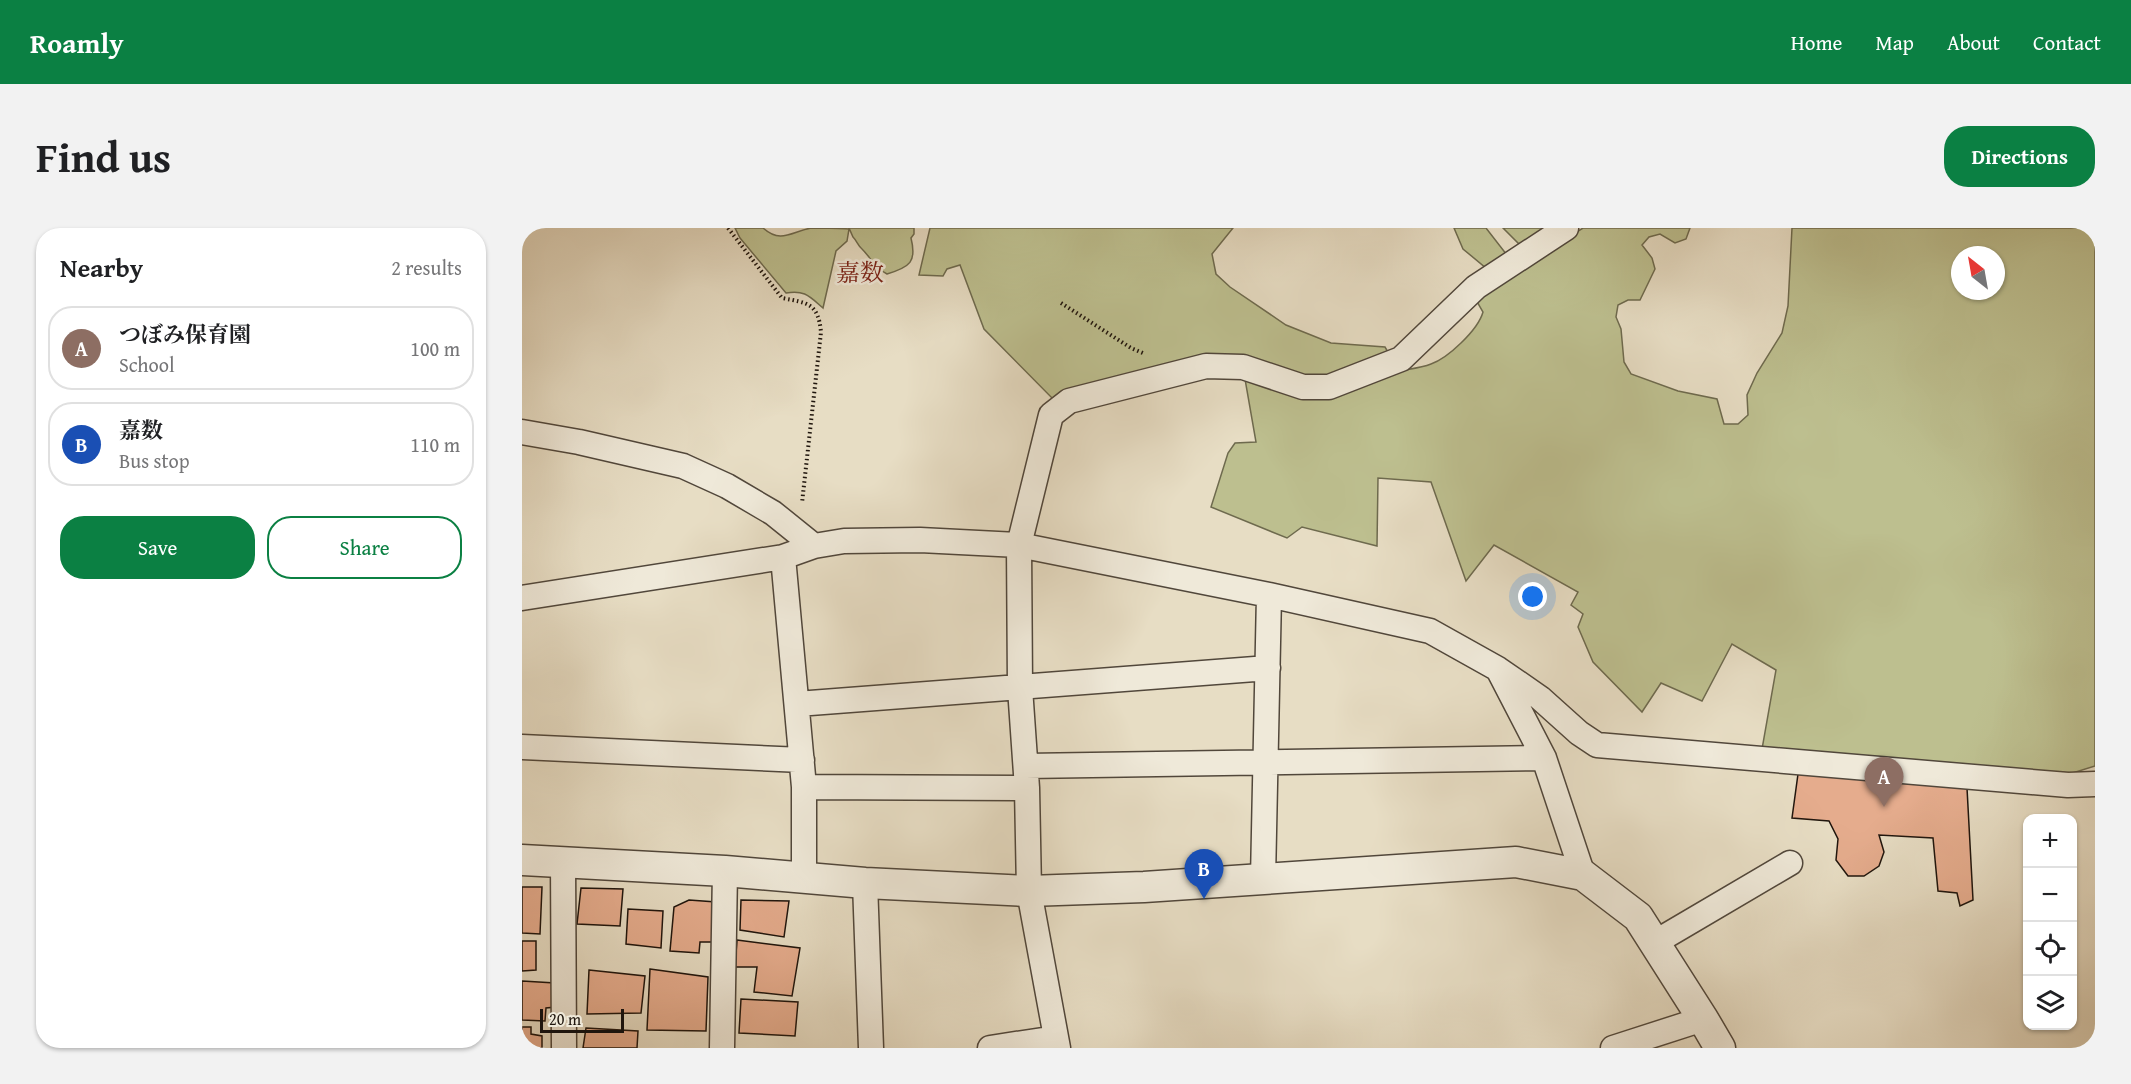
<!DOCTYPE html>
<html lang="en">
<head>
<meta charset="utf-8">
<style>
  :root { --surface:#fff; --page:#f2f2f2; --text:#202124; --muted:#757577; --line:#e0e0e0; --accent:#0b8043 }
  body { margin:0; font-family:"Gentium Book Plus","Noto Serif JP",serif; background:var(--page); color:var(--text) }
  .controls { position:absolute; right:18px; bottom:18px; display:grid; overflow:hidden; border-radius:12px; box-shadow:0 2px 4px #0004 }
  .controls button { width:54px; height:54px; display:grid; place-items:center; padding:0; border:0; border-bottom:2px solid var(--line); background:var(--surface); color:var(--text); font:30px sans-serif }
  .compass { position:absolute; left:1429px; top:18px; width:54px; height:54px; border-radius:50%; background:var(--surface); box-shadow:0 2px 4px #0004; rotate:329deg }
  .scale { position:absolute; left:18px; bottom:15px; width:84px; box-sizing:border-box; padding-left:6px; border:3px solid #1f150d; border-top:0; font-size:16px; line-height:21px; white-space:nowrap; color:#1f150d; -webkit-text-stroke:4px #efe9d9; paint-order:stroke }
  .you { position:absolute; left:1011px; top:369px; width:21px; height:21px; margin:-15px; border:4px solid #fff; border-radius:50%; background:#1a73e8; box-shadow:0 0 0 9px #1a73e833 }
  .badge { display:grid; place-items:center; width:39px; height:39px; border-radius:50%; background:var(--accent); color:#fff; font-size:20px; font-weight:700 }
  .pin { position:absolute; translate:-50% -50px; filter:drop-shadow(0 2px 3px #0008) }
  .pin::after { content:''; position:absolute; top:32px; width:21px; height:18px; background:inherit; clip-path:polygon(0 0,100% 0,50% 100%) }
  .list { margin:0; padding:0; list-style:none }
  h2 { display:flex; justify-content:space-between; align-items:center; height:78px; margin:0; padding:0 24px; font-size:26px }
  h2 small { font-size:20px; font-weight:400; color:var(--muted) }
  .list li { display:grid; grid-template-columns:39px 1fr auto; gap:18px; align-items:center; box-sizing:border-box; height:84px; margin:0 12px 12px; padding:0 12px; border:2px solid var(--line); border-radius:24px }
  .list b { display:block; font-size:22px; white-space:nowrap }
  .list p { margin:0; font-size:20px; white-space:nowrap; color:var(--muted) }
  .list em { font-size:20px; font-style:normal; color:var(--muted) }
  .actions { display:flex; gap:12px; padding:18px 24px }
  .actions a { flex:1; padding:14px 0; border:2px solid var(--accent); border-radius:24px; text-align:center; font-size:21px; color:var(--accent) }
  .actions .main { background:var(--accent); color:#fff }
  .icon { flex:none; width:33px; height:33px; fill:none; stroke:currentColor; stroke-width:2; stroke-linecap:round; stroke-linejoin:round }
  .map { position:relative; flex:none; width:1573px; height:820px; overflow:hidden; border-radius:24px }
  header { display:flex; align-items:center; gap:36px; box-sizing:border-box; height:84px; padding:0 30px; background:var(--accent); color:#fff }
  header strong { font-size:28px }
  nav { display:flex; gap:33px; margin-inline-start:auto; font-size:21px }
  .intro { display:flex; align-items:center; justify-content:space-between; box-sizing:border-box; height:144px; padding:0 36px }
  h1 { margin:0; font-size:42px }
  .button { padding:15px 27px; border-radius:24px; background:var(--accent); color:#fff; font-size:21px; font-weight:700 }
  main { display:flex; gap:36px; padding:0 36px }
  aside { flex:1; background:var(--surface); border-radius:24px; box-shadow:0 2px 4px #0004 }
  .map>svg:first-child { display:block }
</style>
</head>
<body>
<header>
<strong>Roamly</strong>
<nav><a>Home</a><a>Map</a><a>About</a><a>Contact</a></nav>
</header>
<div class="intro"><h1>Find us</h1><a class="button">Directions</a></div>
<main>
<aside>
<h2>Nearby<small>2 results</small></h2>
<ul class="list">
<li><span class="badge" style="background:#8d6e63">A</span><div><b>つぼみ保育園</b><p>School</p></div><em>100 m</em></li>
<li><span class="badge" style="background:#1a4fb4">B</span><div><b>嘉数</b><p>Bus stop</p></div><em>110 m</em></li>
</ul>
<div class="actions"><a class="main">Save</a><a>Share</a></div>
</aside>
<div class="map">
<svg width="1573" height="820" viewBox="0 0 1573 820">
  <rect width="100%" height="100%" fill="#e7ddc4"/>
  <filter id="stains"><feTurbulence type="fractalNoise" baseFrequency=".00333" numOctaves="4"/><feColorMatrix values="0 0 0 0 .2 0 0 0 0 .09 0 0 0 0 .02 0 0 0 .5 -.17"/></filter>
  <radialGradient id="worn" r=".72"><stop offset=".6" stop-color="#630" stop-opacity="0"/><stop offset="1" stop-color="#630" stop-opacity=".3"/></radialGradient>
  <path fill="#bdbf8f" stroke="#6e6a4e" stroke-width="1.5" fill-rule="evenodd" d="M 213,0 L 241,0 C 259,16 269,4 289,0 C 300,0 317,0 327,1 L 325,13 L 314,23 L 301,80 C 287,68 283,62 264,65 L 218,10 Z
    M 327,0 L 392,0 L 392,6 L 389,10 C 395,34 388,39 365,46 C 353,40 349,30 340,21 C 336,18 335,13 331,9 Z
    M 408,0 L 711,0 L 690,26 L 694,46 L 708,59 L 764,97 L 809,115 L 863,119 L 877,143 C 887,141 899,140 909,136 C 926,130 956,102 961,84 L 954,72 L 995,42 L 1061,0 L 1168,0 L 1164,11 L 1153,15 L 1138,6 L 1127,9 L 1120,17 L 1130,30 L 1133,41 L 1118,72 L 1106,72 L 1096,77 L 1094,89 L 1099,101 L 1102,134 L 1109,146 L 1156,163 L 1195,171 L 1202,196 L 1216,196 L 1226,187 L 1225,167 L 1235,145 L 1260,105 L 1266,78 L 1270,0 L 1573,0 L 1573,538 L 1541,548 L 1240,521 L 1254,442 L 1210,416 L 1180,473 L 1139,455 L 1120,484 L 1071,434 L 1056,399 L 1061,386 L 1049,377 L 1056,364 L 972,317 L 944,353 L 909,254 L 856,250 L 855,318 L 780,299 L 765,310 L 689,279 L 706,225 L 713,215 L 734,214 L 723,151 L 708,128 L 579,155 L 530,170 L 462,101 L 438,37 L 425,41 L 421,48 L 397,47 ZM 1438,27 L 1474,27 L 1474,63 L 1438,63 Z
    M 932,0 L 964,0 L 985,27 L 964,40 L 941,21 Z
    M 981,0 L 1028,0 L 999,18 Z"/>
  <path fill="#e5ac8d" stroke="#1f150d" stroke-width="1.5" d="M 1276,546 L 1445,560 L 1451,672 L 1438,678 L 1435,665 L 1416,663 L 1411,610 L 1357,607 L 1362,624 L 1357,638 L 1342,648 L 1326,648 L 1314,632 L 1316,611 L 1307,593 L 1270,590 Z
    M 0,659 L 20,659 L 18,706 L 0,705 Z
    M 59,660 L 101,661 L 98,698 L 55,696 Z
    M 167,672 L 194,674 L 192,714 L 178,714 L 177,725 L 148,723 L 152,679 Z
    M 219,672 L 267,673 L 262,709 L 218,702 Z
    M 106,681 L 141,683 L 139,720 L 104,716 Z
    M 215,712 L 278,720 L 270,768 L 232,764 L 235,739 L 213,739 Z
    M 0,713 L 14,713 L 14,742 L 0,743 Z
    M 128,741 L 186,749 L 184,803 L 125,802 Z
    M 67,742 L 123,748 L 119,785 L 65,786 Z
    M 0,753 L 33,755 L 34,779 L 24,780 L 23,793 L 0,792 Z
    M 219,771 L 276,774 L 273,808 L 217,805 Z
    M 0,799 L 9,799 L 9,806 L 20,808 L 20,820 L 0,820 Z
    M 64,800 L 116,803 L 115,820 L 61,820 Z"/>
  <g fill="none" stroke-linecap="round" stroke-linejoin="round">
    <defs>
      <path id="minor" d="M 0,204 L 57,214 L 161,238 L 205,258 L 251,285 L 292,318
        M 261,329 L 282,559 L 282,650
        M 0,370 L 261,329 L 292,318 L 322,313 L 398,312 L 497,317 L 747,367 L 908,403 L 976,441 L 1018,470 L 1057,505 L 1075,517 L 1546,557 L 1573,556
        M 977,443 L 1022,530 L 1061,647
        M 275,476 L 746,440
        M 0,519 L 280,532
        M 504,538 L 1022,530
        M 282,559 L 505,560
        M 41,633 L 42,820
        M 741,651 L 747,367
        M 343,655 L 349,820
        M 1132,715 L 1268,635
        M 200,820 L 203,643
        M 468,820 L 534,810
        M 536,820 L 507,663 L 505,560 L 498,460 L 497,317 L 529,187 L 547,173 L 684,138 L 721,139 L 781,159 L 807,159 L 879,131 L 954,59 L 1044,0
        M 1091,820 L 1181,791"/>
      <path id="tertiary" d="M 0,632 L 203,643 L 343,655 L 507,663 L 622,659 L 994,634 L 1061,647 L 1116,689 L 1181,791 L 1198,820"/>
    </defs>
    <use href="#minor" stroke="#51473b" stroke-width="27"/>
    <use href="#tertiary" stroke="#51473b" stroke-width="33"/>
    <path stroke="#1f150d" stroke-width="4" stroke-dasharray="1.5 3" stroke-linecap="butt" d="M 206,0 L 260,70 C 286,75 296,75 299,104 L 280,275
      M 539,75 L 609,120 L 623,126"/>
    <use href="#minor" stroke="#efe9d9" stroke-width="24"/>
    <use href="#tertiary" stroke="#efe9d9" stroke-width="30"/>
  </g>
  <g text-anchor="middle" stroke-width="5" stroke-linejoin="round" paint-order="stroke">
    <g font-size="24" fill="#7a1f14" stroke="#efe9d9">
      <text x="338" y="53">嘉数</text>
    </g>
  </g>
  <rect width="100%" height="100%" filter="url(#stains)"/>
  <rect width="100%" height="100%" fill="url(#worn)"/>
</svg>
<div class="controls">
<button>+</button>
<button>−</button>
<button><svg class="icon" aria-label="locate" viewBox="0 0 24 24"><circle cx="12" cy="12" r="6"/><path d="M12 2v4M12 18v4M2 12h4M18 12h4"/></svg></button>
<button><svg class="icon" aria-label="layers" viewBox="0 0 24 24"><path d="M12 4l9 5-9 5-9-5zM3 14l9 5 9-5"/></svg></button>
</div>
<svg class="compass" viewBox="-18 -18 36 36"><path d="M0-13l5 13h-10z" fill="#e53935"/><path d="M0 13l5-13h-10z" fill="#757577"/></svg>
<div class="scale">20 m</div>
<div class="you"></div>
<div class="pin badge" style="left:1362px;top:579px;background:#8d6e63">A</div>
<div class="pin badge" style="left:682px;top:671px;background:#1a4fb4">B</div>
</div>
</main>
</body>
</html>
